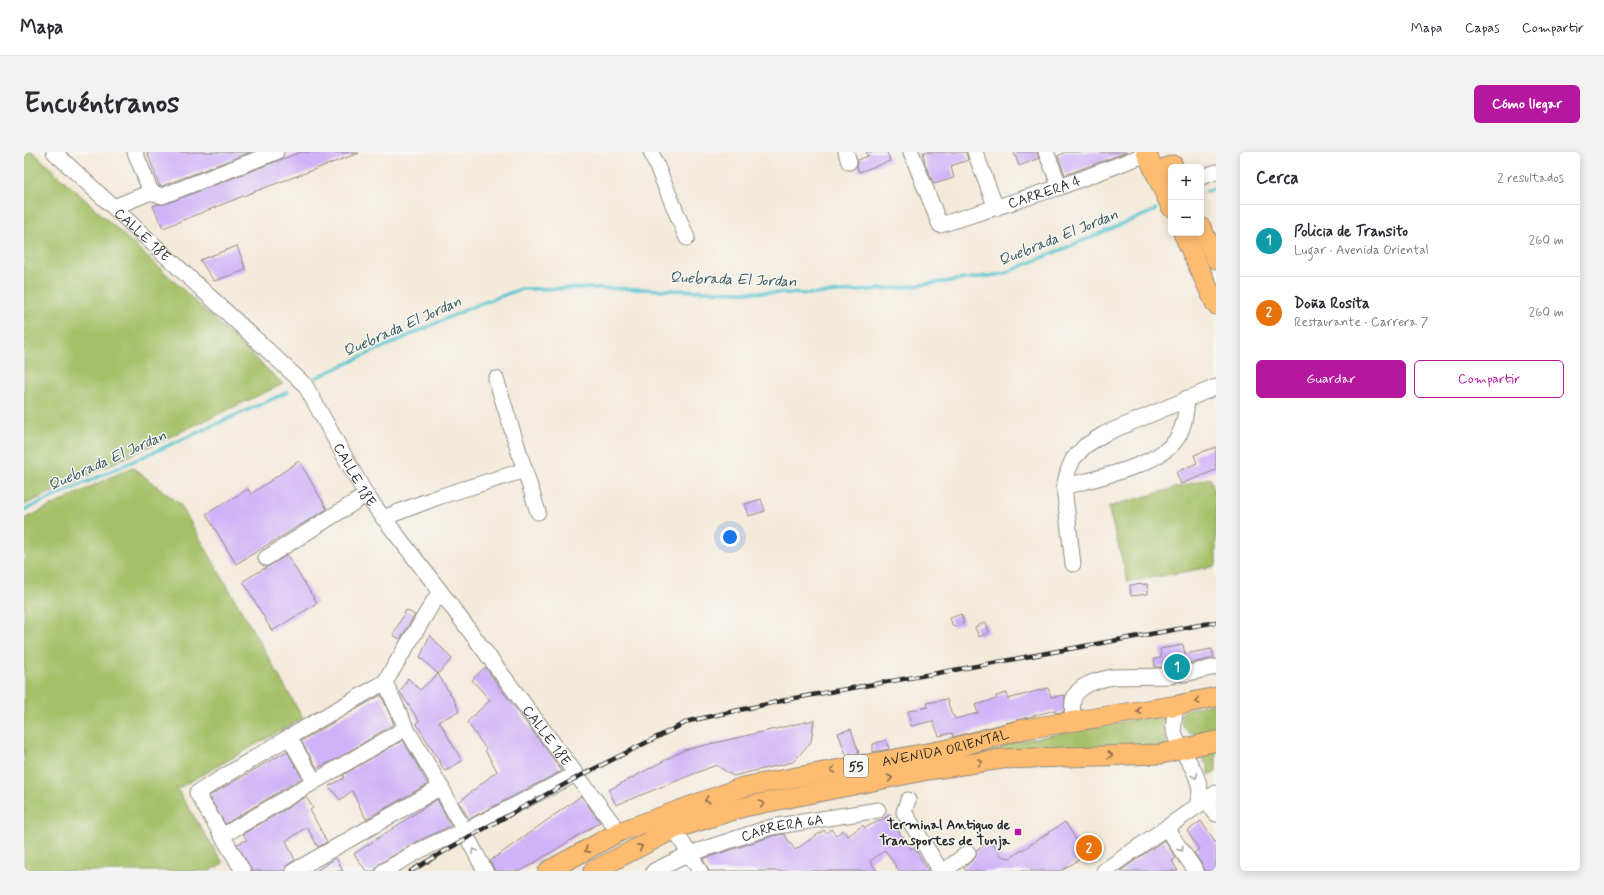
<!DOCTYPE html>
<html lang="es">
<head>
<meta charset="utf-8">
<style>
  :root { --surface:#fff; --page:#f2f2f3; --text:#2b2b33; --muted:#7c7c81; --line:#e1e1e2; --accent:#b5179e }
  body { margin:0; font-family:Mynerve,sans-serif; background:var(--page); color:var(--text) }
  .controls { position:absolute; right:12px; top:12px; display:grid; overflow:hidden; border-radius:6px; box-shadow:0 2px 10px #0003 }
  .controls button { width:36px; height:36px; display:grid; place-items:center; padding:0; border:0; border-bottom:1px solid var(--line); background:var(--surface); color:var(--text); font:20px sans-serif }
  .you { position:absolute; left:706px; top:385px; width:14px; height:14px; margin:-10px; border:3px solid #fff; border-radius:50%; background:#1a73e8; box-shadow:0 0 0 6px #1a73e833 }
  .badge { display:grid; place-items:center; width:26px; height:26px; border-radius:50%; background:var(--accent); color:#fff; font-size:13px; font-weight:700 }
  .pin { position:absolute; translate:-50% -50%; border:2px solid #fff; box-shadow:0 1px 4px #0006 }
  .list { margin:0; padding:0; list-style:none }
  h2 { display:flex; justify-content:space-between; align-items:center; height:52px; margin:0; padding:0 16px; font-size:17px }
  h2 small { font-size:13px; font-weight:400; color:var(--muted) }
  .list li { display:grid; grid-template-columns:26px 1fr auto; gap:12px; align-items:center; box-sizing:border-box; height:72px; padding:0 16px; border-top:1px solid var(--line) }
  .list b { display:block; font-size:15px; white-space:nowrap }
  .list p { margin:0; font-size:13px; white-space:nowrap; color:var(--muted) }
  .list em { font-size:13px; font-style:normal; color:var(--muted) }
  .actions { display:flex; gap:8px; padding:12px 16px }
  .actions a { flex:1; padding:9px 0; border:1px solid var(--accent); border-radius:6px; text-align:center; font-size:14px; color:var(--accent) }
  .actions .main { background:var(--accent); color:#fff }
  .map { position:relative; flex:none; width:1192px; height:719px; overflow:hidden; border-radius:6px }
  header { display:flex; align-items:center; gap:24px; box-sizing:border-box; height:56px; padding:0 20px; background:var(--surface); border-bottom:1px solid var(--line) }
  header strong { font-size:19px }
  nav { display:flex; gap:22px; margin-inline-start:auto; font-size:14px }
  .intro { display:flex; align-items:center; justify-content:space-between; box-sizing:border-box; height:96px; padding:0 24px }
  h1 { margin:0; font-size:28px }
  .button { padding:10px 18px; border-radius:6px; background:var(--accent); color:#fff; font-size:14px; font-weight:700 }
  main { display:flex; gap:24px; padding:0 24px }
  aside { flex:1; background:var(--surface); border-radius:6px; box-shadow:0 2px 10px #0003 }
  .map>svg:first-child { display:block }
</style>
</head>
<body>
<header>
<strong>Mapa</strong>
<nav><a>Mapa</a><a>Capas</a><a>Compartir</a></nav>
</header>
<div class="intro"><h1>Encuéntranos</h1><a class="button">Cómo llegar</a></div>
<main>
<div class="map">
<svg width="1192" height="719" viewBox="0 0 1192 719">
  <rect width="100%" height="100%" fill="#f6f6f2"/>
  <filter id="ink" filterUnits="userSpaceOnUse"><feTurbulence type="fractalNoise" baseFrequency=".025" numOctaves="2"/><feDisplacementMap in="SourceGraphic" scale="8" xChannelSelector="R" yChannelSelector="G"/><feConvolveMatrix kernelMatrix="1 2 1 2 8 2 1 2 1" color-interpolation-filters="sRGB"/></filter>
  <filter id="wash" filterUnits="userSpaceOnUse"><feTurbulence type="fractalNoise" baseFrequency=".012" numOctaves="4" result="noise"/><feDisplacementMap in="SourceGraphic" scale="16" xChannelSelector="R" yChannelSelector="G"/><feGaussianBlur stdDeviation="0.9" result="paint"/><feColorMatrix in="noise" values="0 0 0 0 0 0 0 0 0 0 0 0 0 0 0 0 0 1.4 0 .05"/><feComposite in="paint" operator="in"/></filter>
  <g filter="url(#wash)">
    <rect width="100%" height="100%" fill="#f4eada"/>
    <path fill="#a6c067" stroke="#687649" d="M 0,0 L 9,0 L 150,129 L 259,232 L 0,353 Z
      M 108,315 L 156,352 L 279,566 L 153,637 L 199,711 L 186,719 L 0,719 L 0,367 Z
      M 1186,326 L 1192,344 L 1192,414 L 1104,430 L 1084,355 Z
      M 1192,551 L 1192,578 L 1166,582 C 1159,576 1157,571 1157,562 L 1163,557 Z
      M 1139,562 L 1141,564 L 1139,579 L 1143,592 L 1141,595 L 937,604 L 976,597 L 990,590 Z
      M 1192,596 L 1192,619 L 1185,623 L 1184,614 L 1173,601 Z"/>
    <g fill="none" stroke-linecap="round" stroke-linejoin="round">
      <path stroke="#59c5d1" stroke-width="3.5" d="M 1183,39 L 1192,35
        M 291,226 L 450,154 L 497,137 L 579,136 L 790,142 L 873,136 L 979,122 L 1132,58
        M 0,358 L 264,240"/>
    </g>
    <g id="blocks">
      <path fill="#cfb2f7" d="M 123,0 L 227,0 L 138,34 L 135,33 Z
        M 277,0 L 335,1 L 232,39 L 139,76 L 129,54 L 134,52 L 141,52 Z
        M 842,0 L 863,0 L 866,9 L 835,20 L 833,14 L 834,8 L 844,4 Z
        M 899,0 L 942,0 L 944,8 L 927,14 L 930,26 L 910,32 L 901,12 Z
        M 990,0 L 1013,0 L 1015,6 L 995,14 Z
        M 1041,0 L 1103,0 L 1041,23 L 1034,4 Z
        M 213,94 L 222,118 L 190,129 L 176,108 Z
        M 1192,295 L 1192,318 L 1157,332 L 1152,320 L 1173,311 L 1170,303 Z
        M 275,309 L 303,357 L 212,412 L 182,362 L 224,337 L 227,342 Z
        M 737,347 L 741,359 L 725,364 L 721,352 Z
        M 263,403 L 293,451 L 248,479 L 219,429 Z
        M 1123,432 L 1124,442 L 1107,444 L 1106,433 Z
        M 382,458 L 391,463 L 376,487 L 369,483 Z
        M 937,462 L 940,471 L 929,475 L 926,466 Z
        M 962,470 L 965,480 L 955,485 L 951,475 Z
        M 406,483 L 428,507 L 414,522 L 396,505 Z
        M 1159,493 L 1161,502 L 1188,497 L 1190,506 L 1158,513 L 1153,517 L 1147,515 L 1131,515 L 1130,507 L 1137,506 L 1136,497 Z
        M 461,515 L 538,619 L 445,667 L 435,650 L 473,619 L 461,598 L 462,597 L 443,570 L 466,548 L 448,528 Z
        M 414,522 L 431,550 L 435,560 L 415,569 L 438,609 L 421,619 L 392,571 L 395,569 L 376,540 L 384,526 L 396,538 Z
        M 1024,536 L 1027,545 L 1041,543 L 1040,560 L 1031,561 L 1031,558 L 929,585 L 928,581 L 915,584 L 909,569 L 887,574 L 884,559 L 904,555 L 903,551 L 923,547 L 928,563 L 929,563 L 931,567 L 954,561 L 951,553 L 972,547 L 972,544 L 983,541 L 984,547 Z
        M 357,543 L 370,572 L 311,608 L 293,616 L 277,589 Z
        M 790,568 L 787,590 L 769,610 L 709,624 L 692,613 L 592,653 L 585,638 L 660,598 Z
        M 827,577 L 835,601 L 823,605 L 814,581 Z
        M 379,588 L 404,632 L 342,667 L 328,639 L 316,648 L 305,634 L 320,626 L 319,623 Z
        M 862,588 L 865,597 L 849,600 L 849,592 Z
        M 263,599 L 278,626 L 201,672 L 185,644 Z
        M 557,644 L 576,670 L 497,719 L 471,719 L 466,709 Z
        M 282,645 L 289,656 L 286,658 L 303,690 L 294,695 L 283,675 L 262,689 L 271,708 L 262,714 L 261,719 L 228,719 L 213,692 L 223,688 L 219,682 Z
        M 413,647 L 427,674 L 394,689 L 365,706 L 355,712 L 351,719 L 342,719 L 330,702 Z
        M 866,663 L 878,685 L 879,684 L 887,697 L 890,695 L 905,719 L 875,719 L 861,698 L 846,709 L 853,719 L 685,719 L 679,707 L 749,684 L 760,682 L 771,698 L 800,678 L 802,681 L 807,677 L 812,683 L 819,678 L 824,684 L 839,673 L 841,676 Z
        M 1177,669 L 1192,692 L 1192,719 L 1181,719 L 1179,714 L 1170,701 L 1175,697 L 1163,679 Z
        M 1041,670 L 1062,703 L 1037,719 L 942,719 L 940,716 L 952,705 L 952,698 L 966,689 L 977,704 L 986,706 Z
        M 1140,688 L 1152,706 L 1148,709 L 1154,719 L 1096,719 Z
        M 312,706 L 319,719 L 292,719 Z"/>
    </g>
  </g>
  <g filter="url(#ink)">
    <use href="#blocks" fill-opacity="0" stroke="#908a82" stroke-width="1"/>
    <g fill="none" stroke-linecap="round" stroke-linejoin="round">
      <defs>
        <g id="minor">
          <path id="s1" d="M 30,0 L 281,233 L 342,343 L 416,439 L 595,680"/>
          <path d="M 111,0 L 127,40"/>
          <path d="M 627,0 L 663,86"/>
          <path d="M 822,0 L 825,10"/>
          <path id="s2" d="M 887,0 L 916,73 L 1036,35 L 1123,2"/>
          <path d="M 951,0 L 972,56"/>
          <path d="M 1022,0 L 1036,35"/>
          <path d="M 1177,25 L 1192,20"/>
          <path d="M 90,55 L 127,40 L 138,44 L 252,0"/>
          <path d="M 472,227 L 514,360"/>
          <path d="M 1040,335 C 1071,326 1137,314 1154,285 C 1161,272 1162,260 1163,246"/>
          <path d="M 359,366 L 414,345 L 501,318"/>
          <path d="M 242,406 L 342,343"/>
          <path d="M 1049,412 L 1040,335 L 1044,319 L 1049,307 L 1061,294 L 1080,282 L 1192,235"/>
          <path d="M 1160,522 L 1192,515"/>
          <path d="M 361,530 L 382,576 L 417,635 L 461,719"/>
          <path d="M 1154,553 C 1138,592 1171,603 1176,638 C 1176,643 1174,649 1173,653"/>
          <path d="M 1048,569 C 1049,563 1048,555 1049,549 C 1053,532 1074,528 1089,525 L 1147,524"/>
          <path d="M 265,585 L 290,629"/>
          <path d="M 1182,647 L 1192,662"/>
          <path d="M 884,648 L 880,660 L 917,719"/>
          <path d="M 1142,676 L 1172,719"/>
          <path d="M 650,677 L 676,719"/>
          <path d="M 198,684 L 382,576"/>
          <path d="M 219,719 L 173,641 L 265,585 L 361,530 L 416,439"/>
          <path d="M 270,719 L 417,635"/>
          <path d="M 360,719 C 385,704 411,689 439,680 L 552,622"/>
          <path id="s3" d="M 630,719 L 665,702 L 747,675 L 854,658"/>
          <path d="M 920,719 L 944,701"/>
          <path d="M 1080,719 L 1192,641"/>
        </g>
        <g id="major">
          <path d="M 1122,0 L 1147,55"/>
          <path d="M 1131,20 L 1149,13"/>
          <path d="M 1177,75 L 1192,107"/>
          <path d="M 1159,81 L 1192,153"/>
          <path id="s4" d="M 524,719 L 595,680 L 719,635 L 925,597 L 1000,577 L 1154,553 L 1192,545"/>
          <path d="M 569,719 L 650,677 L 720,655 L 904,618 L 978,607 L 1137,602 L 1192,589"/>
        </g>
      </defs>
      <use href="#minor" stroke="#908a82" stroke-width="17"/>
      <use href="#major" stroke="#908a82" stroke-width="21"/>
      <use href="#minor" stroke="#fff" stroke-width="15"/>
      <use href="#major" stroke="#fdbc70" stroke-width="19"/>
      <defs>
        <path id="rail" d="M 387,719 L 443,686 L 554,625 L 665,569 L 771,546 L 925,519 L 1192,470"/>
      </defs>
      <use href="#rail" stroke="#2b2b2b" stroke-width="4.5"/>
      <use href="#rail" stroke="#f6f6f2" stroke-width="3" stroke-dasharray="9" stroke-linecap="butt"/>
    </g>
    <defs><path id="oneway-chevron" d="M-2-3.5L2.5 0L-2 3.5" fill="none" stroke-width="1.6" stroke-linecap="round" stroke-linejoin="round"/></defs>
    <g stroke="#8a6c4a">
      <use href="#oneway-chevron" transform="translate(1173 549) rotate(168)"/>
      <use href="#oneway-chevron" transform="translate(1115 559) rotate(171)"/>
      <use href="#oneway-chevron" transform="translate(1086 603) rotate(-1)"/>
      <use href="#oneway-chevron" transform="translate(956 610) rotate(-8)"/>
      <use href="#oneway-chevron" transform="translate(809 618) rotate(170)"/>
      <use href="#oneway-chevron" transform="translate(866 626) rotate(-12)"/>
      <use href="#oneway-chevron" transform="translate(683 648) rotate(160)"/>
      <use href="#oneway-chevron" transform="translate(738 652) rotate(-11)"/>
      <use href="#oneway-chevron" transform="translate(616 695) rotate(-27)"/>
      <use href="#oneway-chevron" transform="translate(563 698) rotate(151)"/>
    </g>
    <g stroke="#a0a0a0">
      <use href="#oneway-chevron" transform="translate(1171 624) rotate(70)"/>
      <use href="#oneway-chevron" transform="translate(1157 697) rotate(55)"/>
      <use href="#oneway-chevron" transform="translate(450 699) rotate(-119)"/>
    </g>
  </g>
  <rect fill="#b5179e" stroke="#f6f6f2" stroke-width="1.5" x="990" y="676" width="8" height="8" rx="2"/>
  <g text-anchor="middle" stroke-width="3" stroke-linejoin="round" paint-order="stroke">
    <rect fill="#f6f6f2" stroke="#686867" stroke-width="1" x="820" y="603" width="24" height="22" rx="3"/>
    <g font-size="13" font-weight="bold" fill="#2b2b2b">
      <text x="832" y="619">55</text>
    </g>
    <g font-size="14" fill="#2b2b2b" stroke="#f6f6f2">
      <text dy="5" stroke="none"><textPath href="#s2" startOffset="188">CARRERA 4</textPath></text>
      <text dy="5" stroke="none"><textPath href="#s1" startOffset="121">CALLE 18E</textPath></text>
      <text dy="5" stroke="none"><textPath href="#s1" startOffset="445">CALLE 18E</textPath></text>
      <text dy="5" stroke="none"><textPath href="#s1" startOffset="769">CALLE 18E</textPath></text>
      <text dy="5" stroke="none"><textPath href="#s4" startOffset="419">AVENIDA ORIENTAL</textPath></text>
      <text dy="5" stroke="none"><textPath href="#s3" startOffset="136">CARRERA 6A</textPath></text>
    </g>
    <g font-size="14" font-weight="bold" fill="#2b2b2b" stroke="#f6f6f2" text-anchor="end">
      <text x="986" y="677">Terminal Antiguo de<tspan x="986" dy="16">Transportes de Tunja</tspan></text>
    </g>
    <g font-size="15" font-style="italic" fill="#39595d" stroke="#f6f6f2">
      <text transform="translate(1034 85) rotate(-22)" y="5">Quebrada El Jordan</text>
      <text transform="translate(709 127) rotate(2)" y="5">Quebrada El Jordan</text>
      <text transform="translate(378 174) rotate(-24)" y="5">Quebrada El Jordan</text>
      <text transform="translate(83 308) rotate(-24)" y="5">Quebrada El Jordan</text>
    </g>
  </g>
</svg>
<div class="controls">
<button>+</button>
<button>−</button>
</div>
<div class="you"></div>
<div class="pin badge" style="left:1153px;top:515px;background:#0f9aa8">1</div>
<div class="pin badge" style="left:1065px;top:696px;background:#e8710a">2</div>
</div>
<aside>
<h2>Cerca<small>2 resultados</small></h2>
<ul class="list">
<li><span class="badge" style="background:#0f9aa8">1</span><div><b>Policia de Transito</b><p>Lugar · Avenida Oriental</p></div><em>260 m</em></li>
<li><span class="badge" style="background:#e8710a">2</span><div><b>Doña Rosita</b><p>Restaurante · Carrera 7</p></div><em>260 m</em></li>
</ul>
<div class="actions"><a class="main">Guardar</a><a>Compartir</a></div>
</aside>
</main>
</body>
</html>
